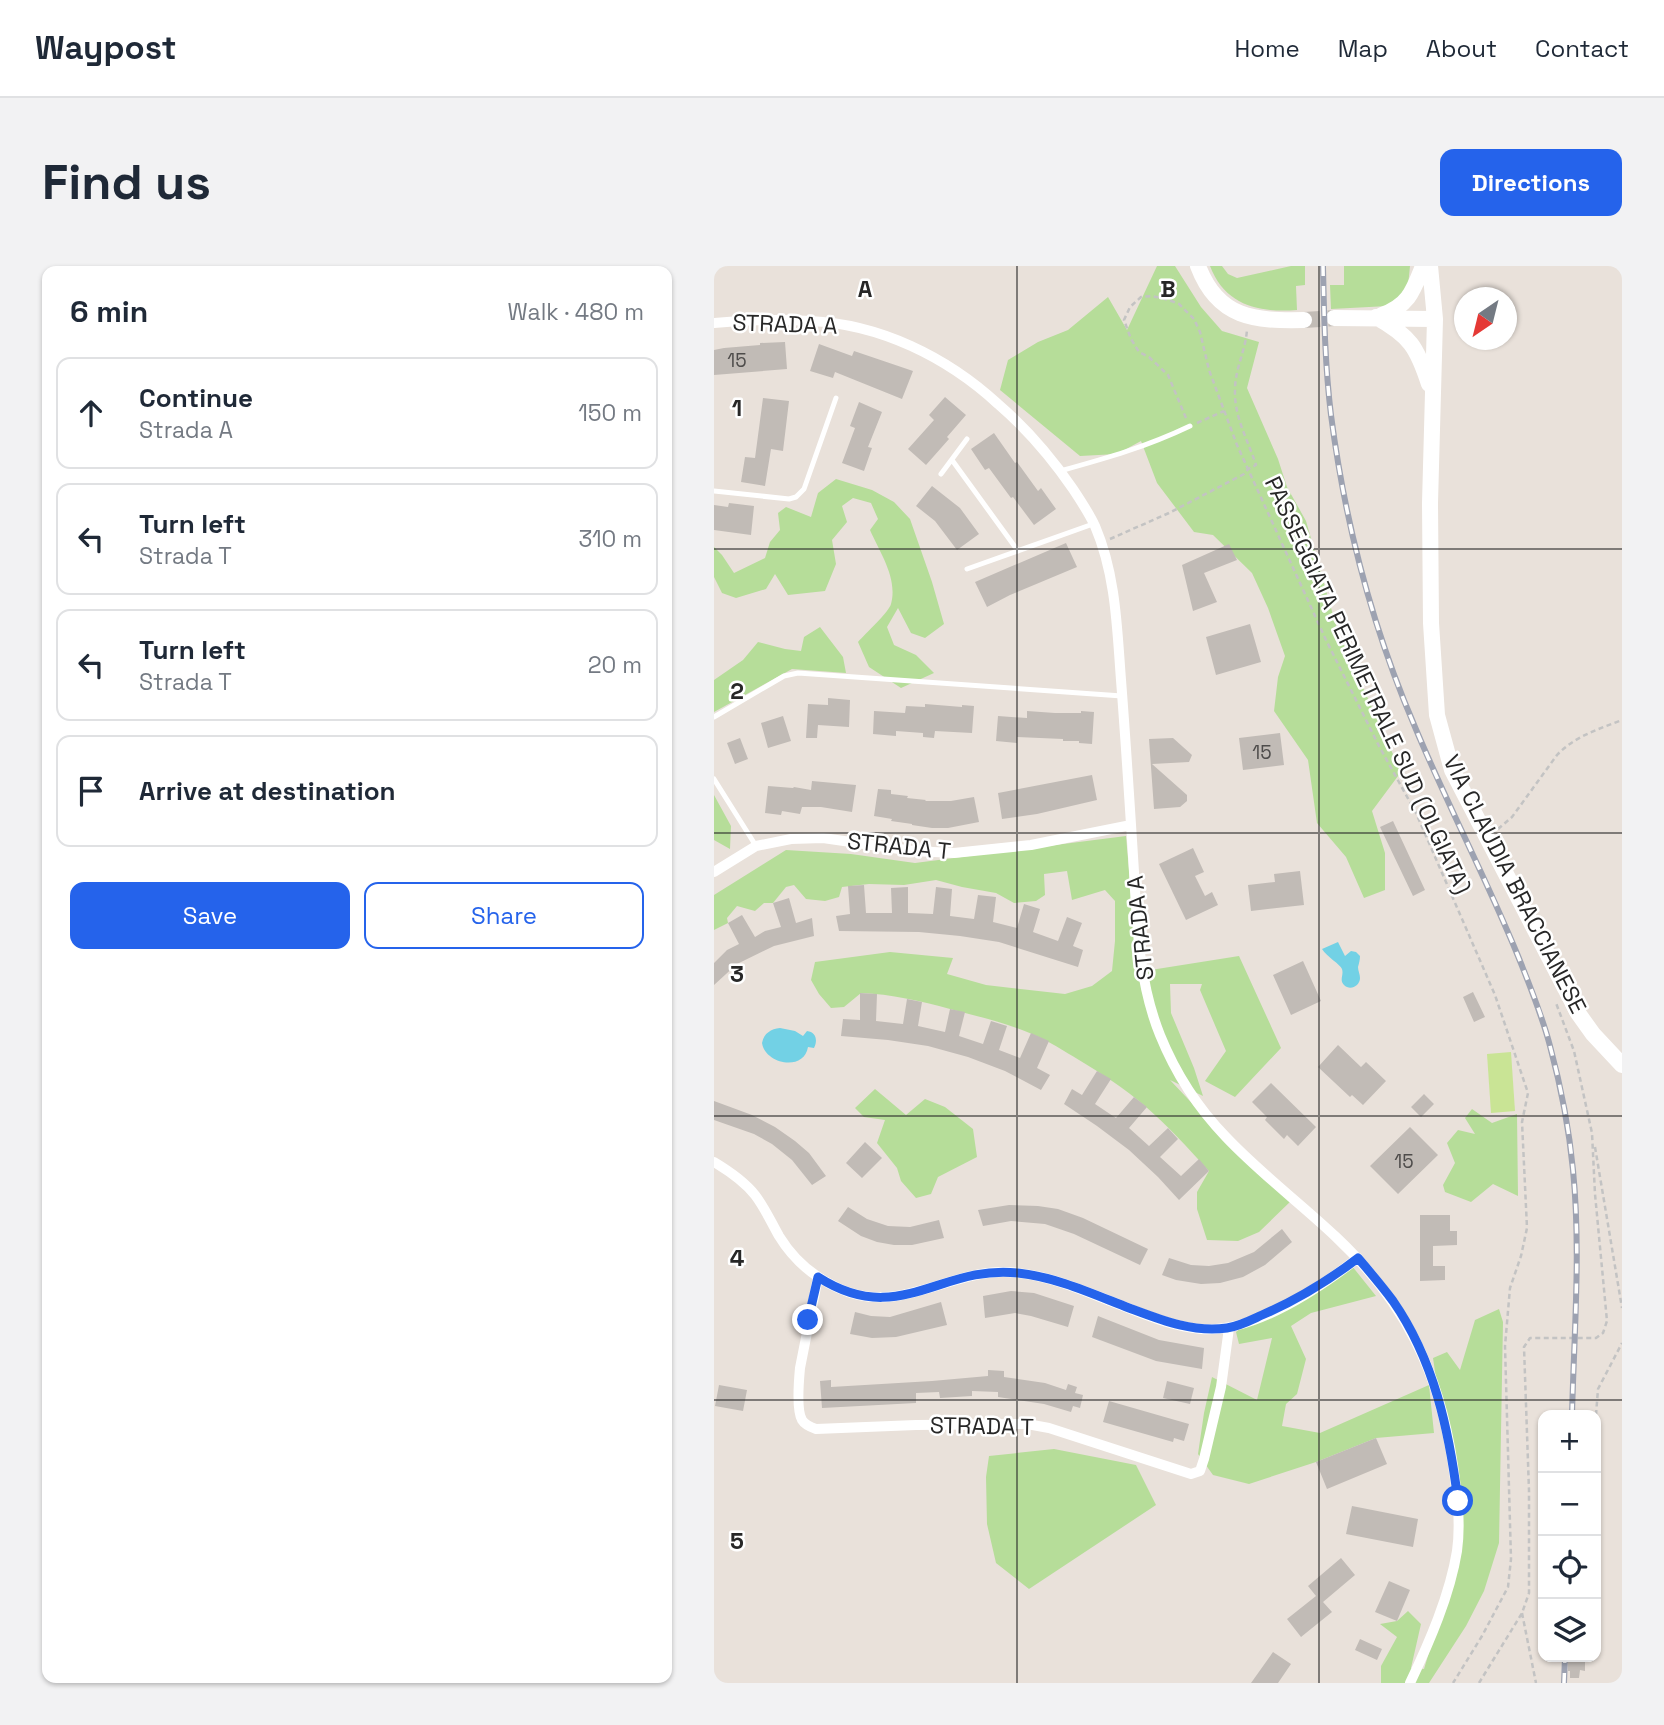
<!DOCTYPE html>
<html lang="en">
<head>
<meta charset="utf-8">
<style>
  :root { --surface:#fff; --page:#f2f2f3; --text:#1f2937; --muted:#747a83; --line:#e0e1e3; --accent:#2563eb }
  body { margin:0; font-family:"Space Grotesk",sans-serif; background:var(--page); color:var(--text) }
  .controls { position:absolute; right:21px; bottom:21px; display:grid; overflow:hidden; border-radius:14px; box-shadow:0 2px 5px #0004 }
  .controls button { width:63px; height:63px; display:grid; place-items:center; padding:0; border:0; border-bottom:2px solid var(--line); background:var(--surface); color:var(--text); font:35px sans-serif }
  .compass { position:absolute; left:740px; top:21px; width:63px; height:63px; border-radius:50%; background:var(--surface); box-shadow:0 2px 5px #0004; rotate:215deg }
  .stop { position:absolute; width:21px; height:21px; margin:-16px; border:5px solid #2563eb; border-radius:50%; background:#fff }
  .stop.end { background:#2563eb; border-color:#fff; box-shadow:0 2px 7px #0008 }
  .list { margin:0; padding:0; list-style:none }
  h2 { display:flex; justify-content:space-between; align-items:center; height:91px; margin:0; padding:0 28px; font-size:30px }
  h2 small { font-size:23px; font-weight:400; color:var(--muted) }
  .list li { display:grid; grid-template-columns:46px 1fr auto; gap:21px; align-items:center; box-sizing:border-box; height:112px; margin:0 14px 14px; padding:0 14px; border:2px solid var(--line); border-radius:14px }
  .list b { display:block; font-size:26px; white-space:nowrap }
  .list p { margin:0; font-size:23px; white-space:nowrap; color:var(--muted) }
  .list em { font-size:23px; font-style:normal; color:var(--muted) }
  .actions { display:flex; gap:14px; padding:21px 28px }
  .actions a { flex:1; padding:16px 0; border:2px solid var(--accent); border-radius:14px; text-align:center; font-size:24px; color:var(--accent) }
  .actions .main { background:var(--accent); color:#fff }
  .icon { flex:none; width:38px; height:38px; fill:none; stroke:currentColor; stroke-width:2; stroke-linecap:round; stroke-linejoin:round }
  .map { position:relative; flex:none; width:908px; height:1417px; overflow:hidden; border-radius:14px }
  header { display:flex; align-items:center; gap:42px; box-sizing:border-box; height:98px; padding:0 35px; background:var(--surface); border-bottom:2px solid var(--line) }
  header strong { font-size:33px }
  nav { display:flex; gap:38px; margin-inline-start:auto; font-size:24px }
  .intro { display:flex; align-items:center; justify-content:space-between; box-sizing:border-box; height:168px; padding:0 42px }
  h1 { margin:0; font-size:49px }
  .button { padding:18px 32px; border-radius:14px; background:var(--accent); color:#fff; font-size:24px; font-weight:700 }
  main { display:flex; gap:42px; padding:0 42px }
  aside { flex:1; background:var(--surface); border-radius:14px; box-shadow:0 2px 5px #0004 }
  .map>svg:first-child { display:block }
</style>
</head>
<body>
<header>
<strong>Waypost</strong>
<nav><a>Home</a><a>Map</a><a>About</a><a>Contact</a></nav>
</header>
<div class="intro"><h1>Find us</h1><a class="button">Directions</a></div>
<main>
<aside>
<h2>6 min<small>Walk · 480 m</small></h2>
<ul class="list">
<li><svg class="icon" aria-label="ahead" viewBox="0 0 24 24"><path d="M12 20V5M6 11l6-6 6 6"/></svg><div><b>Continue</b><p>Strada A</p></div><em>150 m</em></li>
<li><svg class="icon" aria-label="left" viewBox="0 0 24 24"><path d="M17 20v-9H6M10 6l-5 5 5 5"/></svg><div><b>Turn left</b><p>Strada T</p></div><em>310 m</em></li>
<li><svg class="icon" aria-label="left" viewBox="0 0 24 24"><path d="M17 20v-9H6M10 6l-5 5 5 5"/></svg><div><b>Turn left</b><p>Strada T</p></div><em>20 m</em></li>
<li><svg class="icon" aria-label="arrive" viewBox="0 0 24 24"><path d="M6 21V4h12l-3 4 3 4H6"/></svg><div><b>Arrive at destination</b></div></li>
</ul>
<div class="actions"><a class="main">Save</a><a>Share</a></div>
</aside>
<div class="map">
<svg width="908" height="1417" viewBox="0 0 908 1417">
  <rect width="100%" height="100%" fill="#e9e1da"/>
  <path fill="#b6dd99" d="M 443,0 L 461,0 L 487,41 L 508,65 L 545,76 L 533,122 L 564,193 L 573,221 L 592,255 L 624,366 L 687,506 L 658,545 L 671,587 L 671,624 L 650,632 L 632,591 L 603,557 L 594,494 L 560,445 L 564,411 L 571,390 L 554,342 L 538,307 L 499,269 L 480,266 L 443,217 L 427,175 L 403,188 L 366,190 L 286,124 L 294,94 L 324,76 L 354,64 L 394,31 L 413,64 Z
    M 496,0 L 508,0 L 514,8 L 523,12 L 577,0 L 591,0 L 591,19 L 582,20 L 583,44 C 544,47 511,39 496,0 Z
    M 630,0 L 696,0 L 694,20 L 689,28 L 674,40 L 617,43 L 616,19 L 630,19 Z
    M 122,213 L 158,224 L 180,236 L 196,253 L 218,316 L 230,358 L 211,372 L 197,367 L 184,342 L 173,361 L 180,379 L 202,389 L 220,407 L 187,422 L 155,401 L 144,376 C 151,368 175,346 177,338 C 184,312 166,287 156,264 L 164,253 L 157,237 L 139,232 L 128,240 L 133,256 L 118,274 L 122,298 L 111,325 L 74,329 L 61,308 L 52,323 L 22,332 L 8,327 L 0,311 L 0,281 L 8,289 L 20,307 L 51,292 L 56,276 L 66,264 L 64,247 L 72,241 L 97,251 L 104,227 Z
    M 106,361 L 129,391 L 132,407 L 78,403 L 0,446 L 0,414 L 29,394 L 44,376 L 71,383 L 87,385 L 90,371 Z
    M 0,529 L 17,560 L 16,583 L 0,574 Z
    M 412,570 L 424,706 L 525,690 L 567,782 L 521,831 L 491,815 L 512,785 L 486,724 L 488,718 L 456,718 L 457,747 L 480,802 L 489,830 L 456,814 L 544,907 L 578,934 L 545,966 L 524,975 L 493,974 L 483,943 L 483,926 L 495,905 C 475,883 454,860 431,840 C 410,822 388,808 365,794 C 350,785 335,775 318,768 C 292,757 263,750 236,743 C 207,735 177,728 147,727 L 130,741 L 117,742 L 105,728 L 97,714 L 101,696 L 176,686 L 239,692 L 233,708 L 272,719 L 351,728 L 378,720 L 398,705 L 401,675 L 401,635 L 391,624 L 358,634 L 353,605 L 330,608 L 331,629 L 322,635 L 300,637 L 282,627 L 248,621 L 222,614 L 190,619 L 155,618 L 128,621 L 125,631 L 111,635 L 92,633 L 80,619 L 72,621 L 59,637 L 50,637 L 41,645 L 23,640 L 13,652 L 14,657 L 0,664 L 0,629 L 72,584 L 137,588 L 201,597 Z
    M 161,823 L 192,849 L 211,833 L 231,841 L 259,863 L 263,891 L 224,911 L 217,928 L 202,932 L 187,915 L 183,902 L 163,877 L 171,854 L 150,851 L 141,842 Z
    M 758,843 L 778,857 L 803,848 L 804,930 L 779,918 L 757,936 L 731,926 L 729,919 L 741,897 L 733,877 L 744,864 L 761,868 L 751,852 Z
    M 638,1000 L 662,1030 L 597,1047 L 577,1060 L 592,1093 L 583,1128 L 572,1138 L 568,1160 L 606,1167 L 715,1119 L 720,1167 L 662,1172 L 602,1196 L 535,1218 L 499,1209 L 484,1188 L 490,1147 L 498,1111 L 543,1134 L 558,1072 L 525,1078 L 522,1066 L 537,1054 Z
    M 785,1043 L 789,1056 L 785,1277 L 770,1325 L 752,1360 L 715,1417 L 667,1417 L 667,1400 L 683,1371 L 666,1358 L 683,1355 L 694,1345 L 707,1358 L 697,1402 L 710,1403 L 747,1281 L 719,1092 L 733,1086 L 746,1104 L 761,1054 Z
    M 340,1183 L 422,1199 L 442,1239 L 315,1323 L 282,1297 L 273,1258 L 272,1211 L 275,1190 Z"/>
  <path fill="#c9e495" d="M 797,786 L 801,845 L 777,847 L 773,788 Z"/>
  <path fill="#72d1e5" d="M 624,676 L 631,690 L 637,685 L 642,686 L 646,690 C 646,694 645,697 644,701 C 644,705 646,708 646,712 C 646,720 636,725 630,719 C 625,714 630,709 628,703 C 626,698 613,691 608,683 Z
    M 66,762 L 81,765 L 89,770 L 93,765 C 102,766 104,774 100,782 L 94,781 C 90,806 51,798 48,777 C 50,767 57,763 66,762 Z"/>
  <path fill="#c1bbb6" d="M 71,76 L 73,103 L 0,109 L 0,84 L 10,82 L 46,79 L 46,77 Z
    M 105,78 L 138,90 L 140,85 L 199,105 L 188,133 L 121,106 L 119,112 L 96,105 Z
    M 231,131 L 252,149 L 233,171 L 235,173 L 212,199 L 194,183 L 220,154 L 215,149 Z
    M 49,132 L 75,135 L 69,185 L 57,183 L 51,220 L 27,216 L 31,191 L 41,192 Z
    M 145,136 L 168,146 L 154,181 L 158,182 L 150,205 L 128,197 L 141,162 L 136,160 Z
    M 280,167 L 301,197 L 303,196 L 324,225 L 327,222 L 342,243 L 320,259 L 299,231 L 297,232 L 275,202 L 271,204 L 257,183 Z
    M 218,220 L 246,242 L 265,268 L 243,284 L 221,255 L 202,240 Z
    M 15,237 L 40,240 L 37,269 L 0,264 L 0,239 L 14,241 Z
    M 352,277 L 363,301 L 296,329 L 273,341 L 261,316 Z
    M 515,278 L 523,294 L 490,307 L 503,336 L 479,345 L 468,299 Z
    M 536,358 L 547,396 L 502,409 L 492,371 Z
    M 114,432 L 136,434 L 135,461 L 104,459 L 103,472 L 92,472 L 94,438 L 114,439 Z
    M 211,438 L 248,441 L 248,439 L 260,440 L 258,467 L 221,465 L 220,472 L 209,471 L 209,467 L 182,465 L 182,470 L 159,468 L 160,445 L 191,447 L 192,440 L 211,441 Z
    M 313,445 L 341,447 L 367,447 L 367,445 L 380,446 L 378,478 L 365,477 L 365,475 L 349,475 L 349,473 L 303,471 L 303,477 L 282,475 L 284,450 L 313,452 Z
    M 69,450 L 77,475 L 54,482 L 47,457 Z
    M 566,467 L 570,499 L 529,504 L 525,472 Z
    M 26,472 L 34,493 L 21,498 L 13,477 Z
    M 459,472 L 478,489 L 475,496 L 438,498 L 473,529 L 473,535 L 466,541 L 440,543 L 435,473 Z
    M 378,509 L 383,534 L 323,548 L 288,553 L 284,527 Z
    M 98,515 L 142,519 L 138,546 L 107,541 L 88,541 L 86,548 L 68,545 L 67,549 L 51,547 L 54,520 L 79,522 L 80,521 L 97,524 Z
    M 164,523 L 177,524 L 177,528 L 194,530 L 193,532 L 212,534 L 211,535 L 237,535 L 260,531 L 265,556 L 234,562 L 218,562 L 198,559 L 198,558 L 177,555 L 178,553 L 160,550 Z
    M 679,555 L 711,624 L 699,630 L 666,561 Z
    M 479,582 L 490,606 L 481,610 L 491,630 L 498,626 L 504,639 L 472,654 L 445,598 Z
    M 586,605 L 590,639 L 537,645 L 534,619 L 561,616 L 560,608 Z
    M 150,619 L 152,647 L 178,647 L 177,622 L 194,621 L 194,647 L 219,648 L 222,621 L 238,623 L 236,650 L 260,653 L 264,629 L 282,631 L 279,656 L 303,662 L 310,638 L 326,643 L 319,666 L 344,675 L 353,651 L 368,657 L 359,680 L 369,684 L 364,701 L 285,676 L 246,670 L 205,666 L 125,665 L 122,650 L 136,648 L 134,620 Z
    M 75,632 L 82,657 L 98,652 L 100,670 L 60,680 L 23,698 L 0,719 L 0,697 L 13,684 L 25,678 L 14,657 L 28,649 L 41,671 L 51,665 L 67,661 L 59,637 Z
    M 589,695 L 607,735 L 577,749 L 559,709 Z
    M 759,726 L 771,751 L 760,756 L 749,731 Z
    M 146,727 L 163,728 L 162,755 L 189,758 L 193,733 L 208,736 L 204,760 L 231,766 L 236,743 L 251,746 L 245,770 L 269,778 L 277,755 L 293,760 L 285,784 L 306,792 L 317,767 L 335,775 L 323,802 L 336,809 L 327,824 L 291,805 L 254,791 L 214,780 L 174,774 L 127,770 L 129,753 L 146,754 Z
    M 624,779 L 647,801 L 652,796 L 672,815 L 649,839 L 638,829 L 636,831 L 604,801 Z
    M 383,805 L 397,813 L 381,838 L 402,852 L 420,831 L 433,841 L 415,862 L 435,880 L 454,862 L 464,873 L 446,891 L 467,910 L 485,893 L 495,905 L 465,934 L 444,911 L 415,884 L 383,860 L 350,838 L 358,823 L 368,829 Z
    M 557,817 L 602,861 L 584,880 L 573,869 L 570,873 L 551,854 L 553,851 L 538,836 Z
    M 710,828 L 720,838 L 707,851 L 697,841 Z
    M 0,835 L 38,849 L 61,861 L 81,875 L 95,887 L 112,910 L 98,919 L 78,894 L 58,878 L 40,868 L 0,854 Z
    M 696,861 L 724,889 L 684,928 L 656,900 Z
    M 151,876 L 168,892 L 148,912 L 132,897 Z
    M 295,939 L 324,940 L 344,943 L 369,952 L 434,983 L 426,999 L 360,968 L 331,958 L 297,955 L 269,960 L 264,944 Z
    M 134,941 L 153,953 L 174,960 L 196,961 L 225,954 L 230,972 L 198,979 L 180,979 L 163,976 L 147,970 L 124,955 Z
    M 706,949 L 736,949 L 736,965 L 743,965 L 743,979 L 719,980 L 719,1000 L 731,1000 L 731,1014 L 706,1015 Z
    M 568,963 L 578,976 L 551,999 L 529,1011 L 506,1017 L 487,1018 L 462,1014 L 448,1009 L 455,992 L 477,999 L 495,1000 L 514,997 L 540,986 Z
    M 297,1025 L 320,1027 L 360,1040 L 354,1061 L 317,1050 L 301,1047 L 271,1052 L 269,1030 Z
    M 227,1036 L 233,1059 L 182,1071 L 158,1072 L 136,1068 L 141,1046 L 157,1050 L 176,1051 Z
    M 384,1050 L 445,1074 L 490,1082 L 488,1103 L 442,1095 L 378,1071 Z
    M 274,1104 L 290,1105 L 290,1111 L 331,1117 L 352,1124 L 354,1118 L 363,1121 L 361,1127 L 369,1129 L 366,1142 L 359,1140 L 357,1146 L 330,1138 L 284,1131 L 284,1126 L 258,1125 L 258,1130 L 226,1132 L 225,1126 L 202,1127 L 202,1137 L 108,1142 L 106,1115 L 117,1114 L 117,1121 L 218,1115 L 274,1110 Z
    M 453,1115 L 480,1122 L 476,1138 L 449,1132 Z
    M 5,1119 L 33,1124 L 29,1145 L 1,1140 Z
    M 395,1135 L 475,1158 L 470,1175 L 460,1172 L 459,1176 L 389,1156 Z
    M 662,1172 L 673,1198 L 613,1223 L 602,1196 Z
    M 638,1240 L 704,1253 L 699,1281 L 632,1268 Z
    M 627,1292 L 641,1309 L 609,1336 L 618,1346 L 587,1371 L 573,1353 L 602,1330 L 594,1320 Z
    M 675,1315 L 696,1324 L 683,1355 L 661,1346 Z
    M 646,1373 L 668,1383 L 663,1394 L 641,1384 Z
    M 559,1386 L 577,1398 L 564,1417 L 537,1417 Z
    M 854,1391 L 871,1391 L 871,1405 L 866,1404 L 865,1412 L 856,1412 L 856,1405 L 854,1405 Z"/>
  <g fill="none" stroke-linecap="round" stroke-linejoin="round">
    <path stroke="#c2bcb6" stroke-width="16" stroke-dasharray="16 8" stroke-linecap="butt" d="M 590,54 L 620,52"/>
    <path stroke="#c3c3c3" stroke-width="2.5" stroke-dasharray="5 3.5" stroke-linecap="butt" d="M 472,152 L 454,109 L 435,91 L 425,86 L 417,73 L 410,54 L 416,41 L 427,31 L 438,30 L 455,34 L 465,38 L 480,53 L 486,66 L 495,104 L 523,179 L 612,374 L 665,480 L 702,547 L 781,729 L 814,827 L 808,856 L 813,962 L 807,990 L 796,1022 L 791,1080 L 797,1293 L 794,1321 L 768,1370 L 739,1417
      M 483,157 L 510,145
      M 396,273 L 455,247 L 530,208 L 534,203 L 542,199 C 534,174 520,151 521,124 C 521,102 532,84 533,63
      M 784,563 L 798,551 L 843,489 C 861,470 885,463 908,454
      M 881,881 L 908,1042
      M 882,1149 L 884,1123 L 908,1077
      M 808,1347 L 822,1417
      M 765,1417 L 808,1347 L 815,1327 L 815,1225 L 810,1081 L 816,1072 L 882,1072 L 889,1067 L 893,1055 L 881,928 L 878,867 L 860,785 L 842,737"/>
    <path stroke="#fff" stroke-width="5" d="M 238,194 L 304,285
      M 346,205 C 393,192 432,181 476,160
      M 227,208 L 253,173
      M 0,225 L 75,233 L 82,231 L 90,223 L 122,132
      M 253,303 L 379,258
      M 0,451 L 70,410 L 84,407 L 408,430
      M 0,513 L 42,580"/>
    <path stroke="#fff" stroke-width="10" d="M 0,57 C 32,54 64,53 96,55 C 166,58 233,91 284,138 C 313,163 337,191 359,223 C 367,235 375,247 381,260 C 402,309 403,362 407,414 C 412,478 416,542 420,606 C 423,661 425,717 446,769 C 461,806 484,842 512,871 C 546,907 586,937 622,971 C 691,1036 725,1105 739,1199 C 743,1227 747,1257 743,1285 C 736,1329 715,1377 696,1417
      M 0,606 L 42,580 L 77,573 L 109,572 L 199,585 L 240,587 L 317,579 L 417,559
      M 0,896 C 15,905 30,915 41,929 C 51,942 57,956 65,970 C 79,993 100,1011 124,1022 C 183,1050 231,1006 289,1006 C 322,1006 356,1019 386,1031 C 418,1043 453,1060 487,1063 C 540,1067 604,1023 644,992
      M 104,1011 L 86,1102 C 85,1113 82,1144 88,1154 C 91,1159 96,1161 102,1163 L 202,1159 L 313,1158 L 335,1162 L 477,1208 L 486,1205 L 490,1193 L 507,1121 L 515,1062"/>
    <path stroke="#fff" stroke-width="16" d="M 484,0 C 504,53 541,55 590,54
      M 716,0 L 721,53 L 716,237 L 717,357 L 723,449 L 738,504 L 864,747 L 879,768 L 908,799
      M 668,49 C 695,39 699,25 709,0
      M 662,51 C 696,70 703,81 715,118
      M 620,52 L 721,53"/>
    <defs>
      <path id="rail" d="M 609,0 C 610,50 611,100 617,149 C 631,257 658,361 701,461 C 733,538 772,612 804,690 C 816,720 828,749 836,780 C 847,821 855,862 859,904 C 867,985 860,1068 858,1149
        M 850,1417 L 851,1391"/>
    </defs>
    <use href="#rail" stroke="#9da2b1" stroke-width="6"/>
    <use href="#rail" stroke="#fff" stroke-width="3.5" stroke-dasharray="10" stroke-linecap="butt"/>
  </g>
  <g fill="none" stroke-linecap="round" stroke-linejoin="round">
    <path stroke="#2563eb" stroke-width="9" d="M 94,1054 L 104,1011 C 185,1063 226,998 304,1007 C 342,1011 379,1028 415,1042 C 447,1054 479,1067 513,1062 C 526,1060 537,1054 548,1049 C 583,1034 614,1015 644,992 C 656,1006 668,1020 679,1035 C 720,1094 735,1164 744,1235"/>
  </g>
  <path fill="none" stroke="#272727" stroke-width="2" stroke-opacity="0.55" d="M 303,0 L 303,1417M 605,0 L 605,1417M 0,283 L 908,283M 0,567 L 908,567M 0,850 L 908,850M 0,1134 L 908,1134"/>
  <g text-anchor="middle" stroke-width="5" stroke-linejoin="round" paint-order="stroke">
    <g font-size="19" fill="#4e4c4b">
      <text x="23" y="101">15</text>
      <text x="548" y="493">15</text>
      <text x="690" y="902">15</text>
    </g>
    <g font-size="23" fill="#272727" stroke="#fff">
      <text transform="translate(71 58) rotate(2)" y="8">STRADA A</text>
      <text transform="translate(654 419) rotate(65)" y="8">PASSEGGIATA PERIMETRALE SUD (OLGIATA)</text>
      <text transform="translate(185 580) rotate(6)" y="8">STRADA T</text>
      <text transform="translate(801 618) rotate(63)" y="8">VIA CLAUDIA BRACCIANESE</text>
      <text transform="translate(426 662) rotate(-96)" y="8">STRADA A</text>
      <text transform="translate(268 1160) rotate(1)" y="8">STRADA T</text>
    </g>
  </g>
  <g font-size="23" text-anchor="middle" font-weight="bold" fill="#272727" stroke="#fff" stroke-width="5" stroke-linejoin="round" paint-order="stroke">
    <text x="151" y="31">A</text>
    <text x="454" y="31">B</text>
    <text x="23" y="150">1</text>
    <text x="23" y="433">2</text>
    <text x="23" y="716">3</text>
    <text x="23" y="1000">4</text>
    <text x="23" y="1283">5</text>
  </g>
</svg>
<div class="controls">
<button>+</button>
<button>−</button>
<button><svg class="icon" aria-label="locate" viewBox="0 0 24 24"><circle cx="12" cy="12" r="6"/><path d="M12 2v4M12 18v4M2 12h4M18 12h4"/></svg></button>
<button><svg class="icon" aria-label="layers" viewBox="0 0 24 24"><path d="M12 4l9 5-9 5-9-5zM3 14l9 5 9-5"/></svg></button>
</div>
<svg class="compass" viewBox="-18 -18 36 36"><path d="M0-13l5 13h-10z" fill="#e53935"/><path d="M0 13l5-13h-10z" fill="#747a83"/></svg>
<div class="stop" style="left:744px;top:1235px"></div>
<div class="stop end" style="left:94px;top:1054px"></div>
</div>
</main>
</body>
</html>
